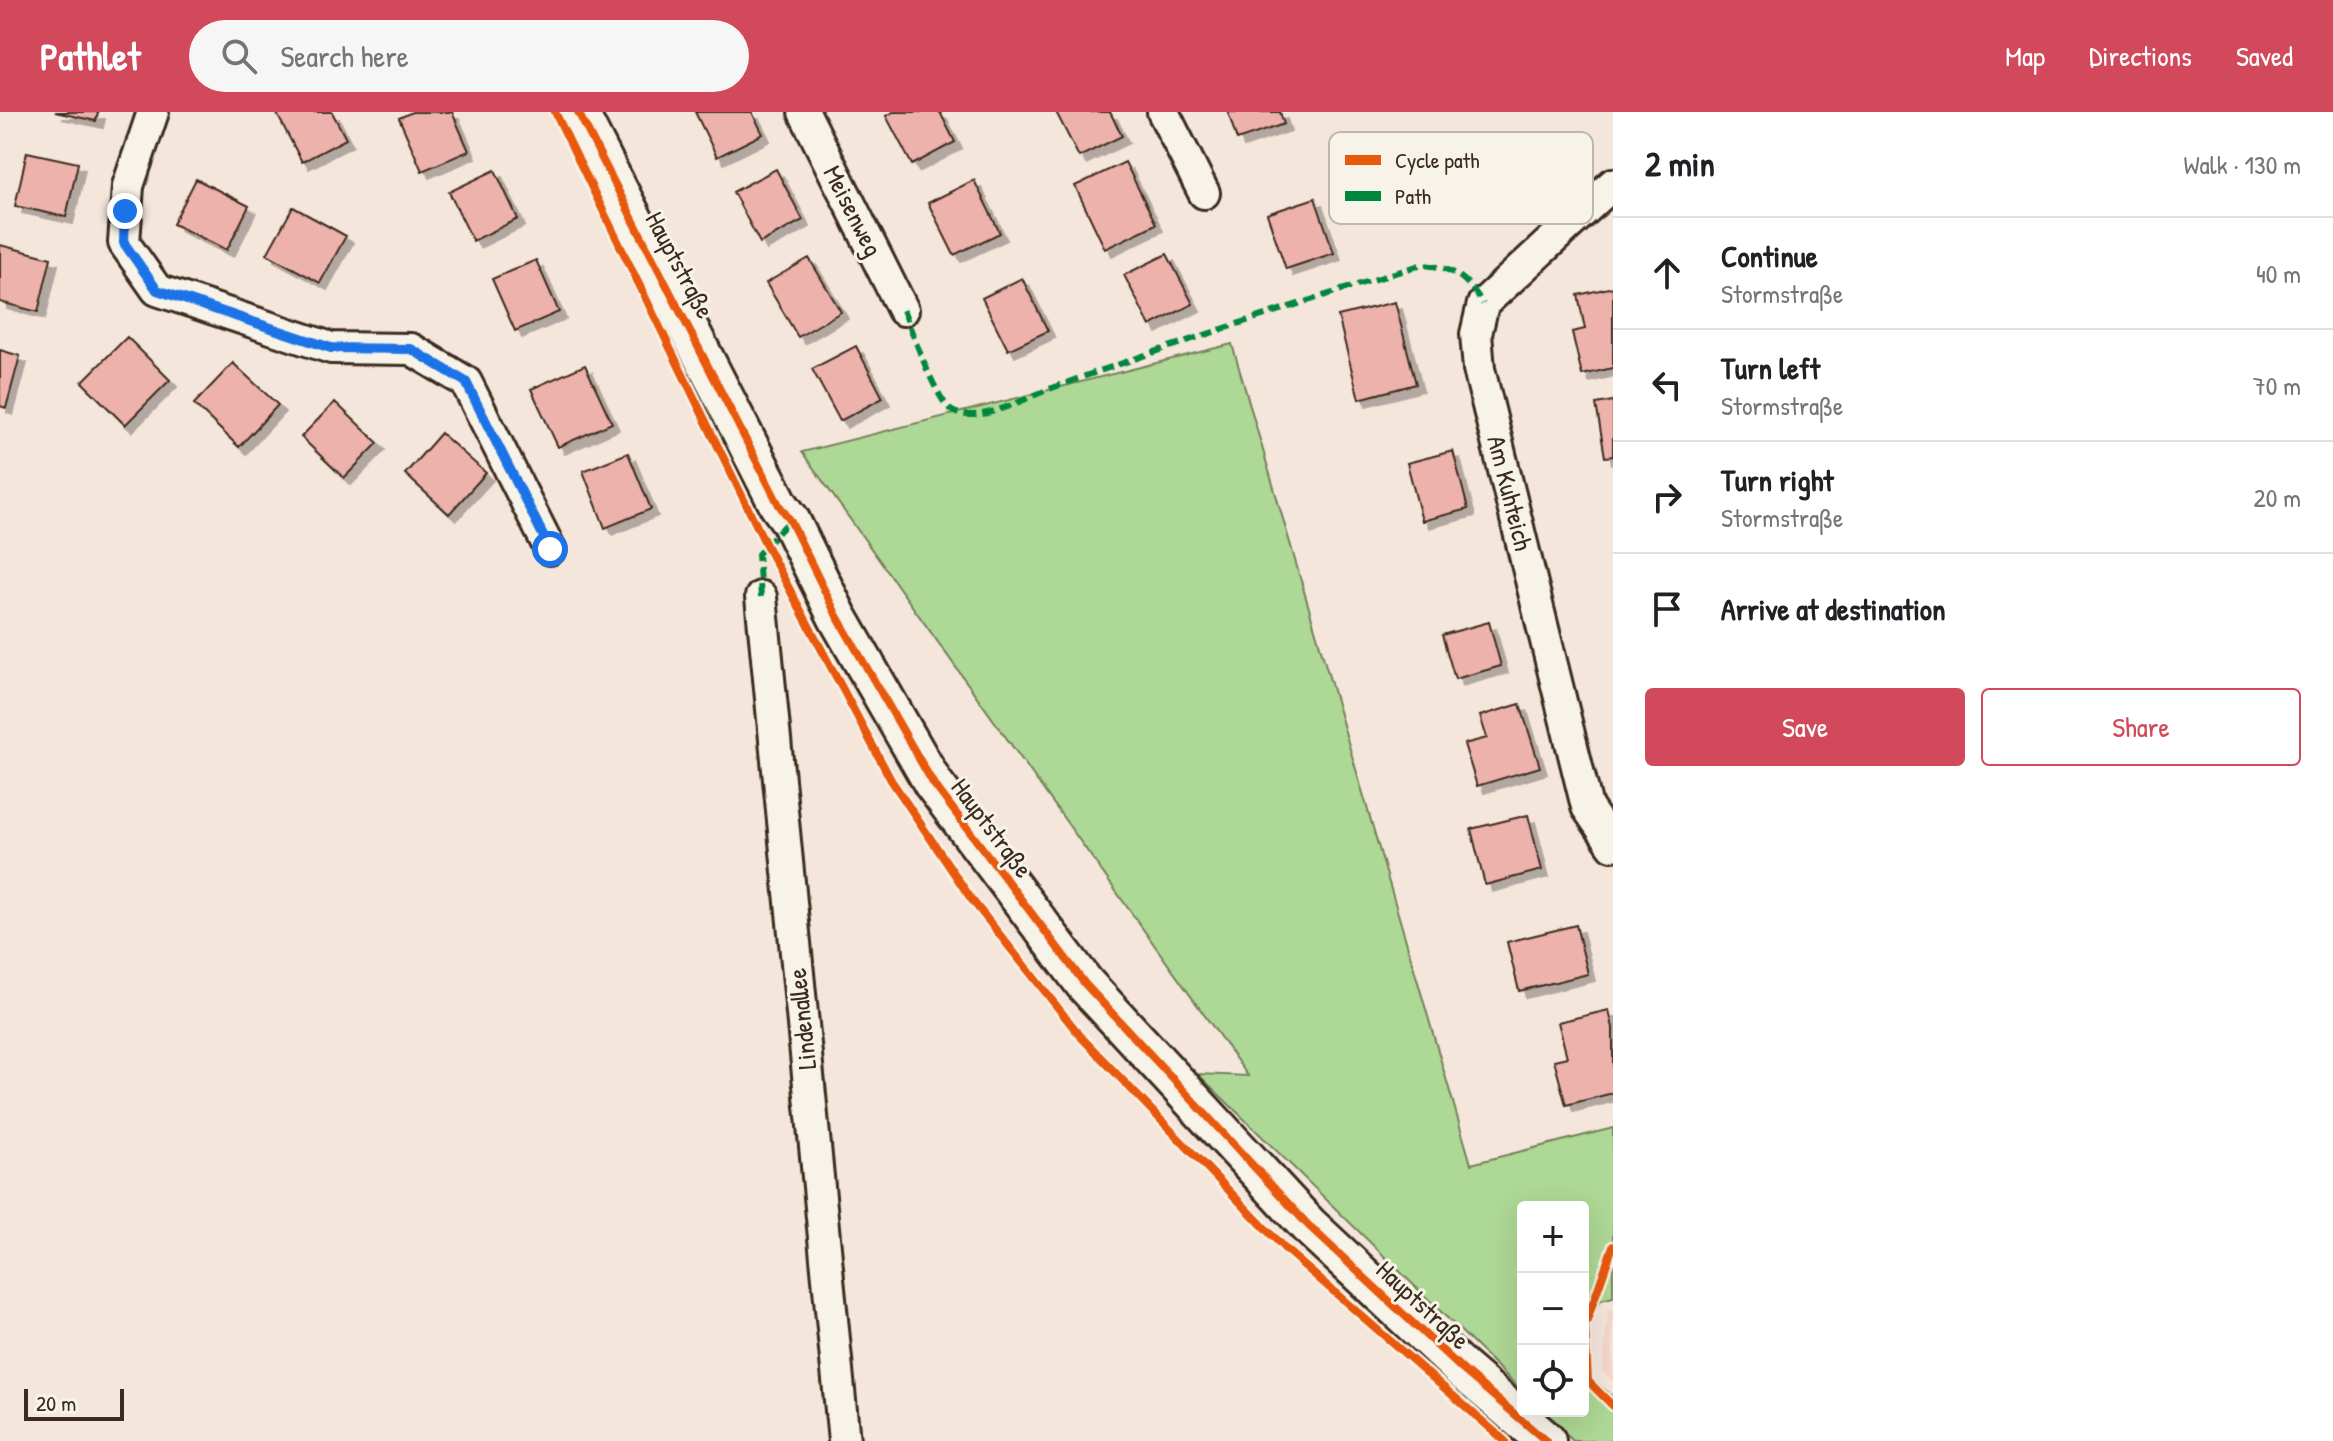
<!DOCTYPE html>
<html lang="en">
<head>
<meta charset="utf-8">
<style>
  :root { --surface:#fff; --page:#f6f6f6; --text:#202124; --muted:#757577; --line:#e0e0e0; --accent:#d1495b }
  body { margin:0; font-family:"Patrick Hand",sans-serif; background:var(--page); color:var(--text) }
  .controls { position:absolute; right:24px; bottom:24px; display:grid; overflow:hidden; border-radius:8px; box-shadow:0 8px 32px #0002 }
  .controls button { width:72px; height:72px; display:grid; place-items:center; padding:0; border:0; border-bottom:2px solid var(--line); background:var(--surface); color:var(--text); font:40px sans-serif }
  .scale { position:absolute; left:24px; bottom:20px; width:100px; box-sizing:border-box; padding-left:8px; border:4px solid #3b2a1e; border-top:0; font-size:22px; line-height:28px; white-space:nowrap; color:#3b2a1e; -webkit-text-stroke:6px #f7f3e8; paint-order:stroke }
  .stop { position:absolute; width:24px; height:24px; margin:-18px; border:6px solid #1a73e8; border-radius:50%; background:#fff }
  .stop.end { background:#1a73e8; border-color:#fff; box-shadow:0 2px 8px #0008 }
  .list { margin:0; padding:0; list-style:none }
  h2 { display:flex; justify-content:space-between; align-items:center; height:104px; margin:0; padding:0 32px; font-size:34px }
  h2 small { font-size:26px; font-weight:400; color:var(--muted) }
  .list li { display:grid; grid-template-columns:52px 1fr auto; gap:24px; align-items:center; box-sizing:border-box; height:112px; padding:0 32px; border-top:2px solid var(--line) }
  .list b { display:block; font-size:30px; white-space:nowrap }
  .list p { margin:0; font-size:26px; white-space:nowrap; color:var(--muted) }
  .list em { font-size:26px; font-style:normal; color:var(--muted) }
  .actions { display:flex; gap:16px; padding:24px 32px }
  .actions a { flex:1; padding:18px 0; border:2px solid var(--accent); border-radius:8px; text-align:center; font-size:28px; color:var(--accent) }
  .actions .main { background:var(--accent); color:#fff }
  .icon { flex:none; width:44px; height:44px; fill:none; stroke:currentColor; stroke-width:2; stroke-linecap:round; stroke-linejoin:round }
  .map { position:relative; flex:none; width:1613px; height:1329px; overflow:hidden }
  header { display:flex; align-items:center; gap:48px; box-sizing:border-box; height:112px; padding:0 40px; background:var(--accent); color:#fff }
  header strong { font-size:38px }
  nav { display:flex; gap:44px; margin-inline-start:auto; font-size:28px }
  .search { width:560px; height:72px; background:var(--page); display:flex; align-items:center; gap:20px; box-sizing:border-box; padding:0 28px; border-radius:44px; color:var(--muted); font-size:30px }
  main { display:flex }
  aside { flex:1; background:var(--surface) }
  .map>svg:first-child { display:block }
</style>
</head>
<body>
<header>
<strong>Pathlet</strong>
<div class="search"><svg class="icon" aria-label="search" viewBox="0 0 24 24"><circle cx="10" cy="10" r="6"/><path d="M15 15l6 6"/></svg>Search here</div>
<nav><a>Map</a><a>Directions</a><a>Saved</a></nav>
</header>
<main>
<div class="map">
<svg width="1613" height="1329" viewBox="0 0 1613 1329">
  <defs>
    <filter id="shadow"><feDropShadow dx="7" dy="7" stdDeviation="0" flood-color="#0004"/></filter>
  </defs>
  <rect width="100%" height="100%" fill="#f5e6dc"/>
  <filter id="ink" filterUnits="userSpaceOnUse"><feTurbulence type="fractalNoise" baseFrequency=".0125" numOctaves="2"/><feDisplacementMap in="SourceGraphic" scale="16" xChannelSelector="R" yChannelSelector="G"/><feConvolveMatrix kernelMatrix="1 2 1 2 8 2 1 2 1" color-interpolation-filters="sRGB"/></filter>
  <g filter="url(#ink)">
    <path fill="#f3d6cd" d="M 1613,1198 L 1613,1269 L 1602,1259 L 1608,1199 Z"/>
    <path fill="#aed895" stroke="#74815a" stroke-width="2" d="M 1232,232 L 1471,1052 L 1613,1016 L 1613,1185 L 1601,1188 L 1583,1221 L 1583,1095 L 1523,1095 L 1523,1280 L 1198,962 L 1248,964 L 802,340 Z
      M 1583,1258 L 1613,1285 L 1613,1329 L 1573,1329 L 1543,1299 L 1583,1299 Z"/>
    <path fill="#edb2ab" stroke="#3b2a1e" stroke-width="2" filter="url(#shadow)" d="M 55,0 L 98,0 L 96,9 Z
      M 276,0 L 332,0 L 346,27 L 302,50 Z
      M 412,0 L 452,0 L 469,39 L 422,59 L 399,6 Z
      M 695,0 L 752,0 L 763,22 L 717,45 Z
      M 893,0 L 940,0 L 955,30 L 912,53 L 886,4 Z
      M 1056,0 L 1110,0 L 1122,24 L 1079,45 Z
      M 1228,0 L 1280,0 L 1284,12 L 1237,28 Z
      M 27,40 L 78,51 L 66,105 L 15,94 Z
      M 1125,50 L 1156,112 L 1105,137 L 1075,74 Z
      M 776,57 L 803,108 L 760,131 L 733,80 Z
      M 495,58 L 518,107 L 473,129 L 449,80 Z
      M 196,67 L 249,94 L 227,138 L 173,112 Z
      M 974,68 L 1000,121 L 954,143 L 928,91 Z
      M 1315,86 L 1334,141 L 1286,157 L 1267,102 Z
      M 293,95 L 346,124 L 320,171 L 267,142 Z
      M 0,133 L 51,146 L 38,200 L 0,190 Z
      M 1167,142 L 1193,192 L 1150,214 L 1124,163 Z
      M 809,146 L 841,200 L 798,225 L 766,171 Z
      M 536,148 L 559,200 L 515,219 L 492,167 Z
      M 1022,166 L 1048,219 L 1008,238 L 982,186 Z
      M 1613,175 L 1613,256 L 1582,263 L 1572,220 L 1585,217 L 1578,183 Z
      M 1395,190 L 1416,272 L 1359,287 L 1338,204 Z
      M 127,225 L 170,268 L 125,313 L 82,270 Z
      M 856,234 L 883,286 L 840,309 L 812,257 Z
      M 0,238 L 20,244 L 6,296 L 0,294 Z
      M 233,251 L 278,293 L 239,335 L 194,292 Z
      M 585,253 L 612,311 L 558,335 L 531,277 Z
      M 1613,289 L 1613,344 L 1605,345 L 1596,292 Z
      M 335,290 L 378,331 L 344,366 L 301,325 Z
      M 441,321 L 486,361 L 449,402 L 405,362 Z
      M 1453,339 L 1468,397 L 1422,409 L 1407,351 Z
      M 628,341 L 651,397 L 605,416 L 583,359 Z
      M 1489,510 L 1501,554 L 1455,567 L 1442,523 Z
      M 1520,592 L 1540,655 L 1477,674 L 1464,632 L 1487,626 L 1480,604 Z
      M 1528,703 L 1542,758 L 1485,773 L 1471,717 Z
      M 1576,813 L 1588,862 L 1519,879 L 1507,830 Z
      M 1609,898 L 1613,916 L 1613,981 L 1566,993 L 1554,948 L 1567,945 L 1558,910 Z"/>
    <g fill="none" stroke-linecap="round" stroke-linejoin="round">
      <defs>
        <path id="minor" d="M 153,0 L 128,74 L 124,131 L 157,178 L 331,236 L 411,237 L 466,270 L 550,437
          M 804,0 L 903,198
          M 1163,0 L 1204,81
          M 1613,72 L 1483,192 L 1476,222 L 1479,257 L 1587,695 L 1613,733
          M 761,485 L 844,1329"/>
        <path id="tertiary" d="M 578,0 L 779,393 L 790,408 L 837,504 L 933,671 L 1085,872 L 1308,1113 L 1463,1258 L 1546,1329"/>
      </defs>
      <use href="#minor" stroke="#3b2a1e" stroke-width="36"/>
      <use href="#tertiary" stroke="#3b2a1e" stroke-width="44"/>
      <use href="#minor" stroke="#f7f3e8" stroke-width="30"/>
      <use href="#tertiary" stroke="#f7f3e8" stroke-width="38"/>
      <path stroke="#00873e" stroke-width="6" stroke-dasharray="12 6" stroke-linecap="butt" d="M 903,198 C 912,218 937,293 954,300 C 981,312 1025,286 1052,276 C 1174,232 1297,192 1420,153 C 1452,154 1466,165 1483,192
        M 761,485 L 758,442 L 790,408"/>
      <defs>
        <path id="cycleway" d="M 555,0 L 766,433 L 891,668 L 972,788 L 1082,926 L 1285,1137 L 1505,1329
          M 578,0 L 779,393 L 790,408 L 837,504 L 933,671 L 1085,872 L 1308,1113 L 1463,1258 L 1546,1329
          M 1613,1134 L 1585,1214 L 1588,1269 L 1613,1294"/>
      </defs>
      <use href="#cycleway" stroke="#f7f3e8" stroke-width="13"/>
      <use href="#cycleway" stroke="#e8590c" stroke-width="8"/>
    </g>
  </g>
  <g fill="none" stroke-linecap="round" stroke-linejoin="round" filter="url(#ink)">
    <path stroke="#1a73e8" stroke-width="10" d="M 125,99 L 124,131 L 157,178 L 331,236 L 411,237 L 466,270 L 550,437"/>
  </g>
  <g text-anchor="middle" stroke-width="6" stroke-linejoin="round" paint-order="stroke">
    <g font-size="26" fill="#3b2a1e" stroke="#f7f3e8">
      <text transform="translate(853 99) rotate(63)" y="9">Meisenweg</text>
      <text transform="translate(680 153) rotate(62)" y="9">Hauptstraße</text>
      <text transform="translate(1510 381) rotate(76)" y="9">Am Kuhteich</text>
      <text transform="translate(992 716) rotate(53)" y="9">Hauptstraße</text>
      <text transform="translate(802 907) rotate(-96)" y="9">Lindenallee</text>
      <text transform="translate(1423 1193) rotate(43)" y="9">Hauptstraße</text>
    </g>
  </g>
  <rect x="1329" y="20" width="264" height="92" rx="12" fill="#f7f3e8" stroke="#bfb7ab" stroke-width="2"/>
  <rect x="1345" y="43" width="36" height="10" fill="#e8590c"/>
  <rect x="1345" y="79" width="36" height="10" fill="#00873e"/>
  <g font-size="22" fill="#3b2a1e">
    <text x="1395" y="56">Cycle path</text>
    <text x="1395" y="92">Path</text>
  </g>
</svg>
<div class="controls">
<button>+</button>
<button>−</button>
<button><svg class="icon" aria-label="locate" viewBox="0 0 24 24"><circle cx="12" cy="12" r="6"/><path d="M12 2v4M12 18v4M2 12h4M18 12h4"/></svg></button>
</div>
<div class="scale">20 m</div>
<div class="stop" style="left:550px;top:437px"></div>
<div class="stop end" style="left:125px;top:99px"></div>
</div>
<aside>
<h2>2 min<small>Walk · 130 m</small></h2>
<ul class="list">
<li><svg class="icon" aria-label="ahead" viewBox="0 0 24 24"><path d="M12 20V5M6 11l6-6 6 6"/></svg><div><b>Continue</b><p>Stormstraße</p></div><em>40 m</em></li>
<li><svg class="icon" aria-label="left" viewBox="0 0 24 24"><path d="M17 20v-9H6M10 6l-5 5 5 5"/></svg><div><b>Turn left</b><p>Stormstraße</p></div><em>70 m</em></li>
<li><svg class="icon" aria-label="right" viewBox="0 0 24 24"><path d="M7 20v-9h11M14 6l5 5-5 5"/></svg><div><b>Turn right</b><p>Stormstraße</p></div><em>20 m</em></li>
<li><svg class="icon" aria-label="arrive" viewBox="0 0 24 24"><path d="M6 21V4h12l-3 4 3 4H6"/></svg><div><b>Arrive at destination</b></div></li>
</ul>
<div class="actions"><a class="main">Save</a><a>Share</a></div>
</aside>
</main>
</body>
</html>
